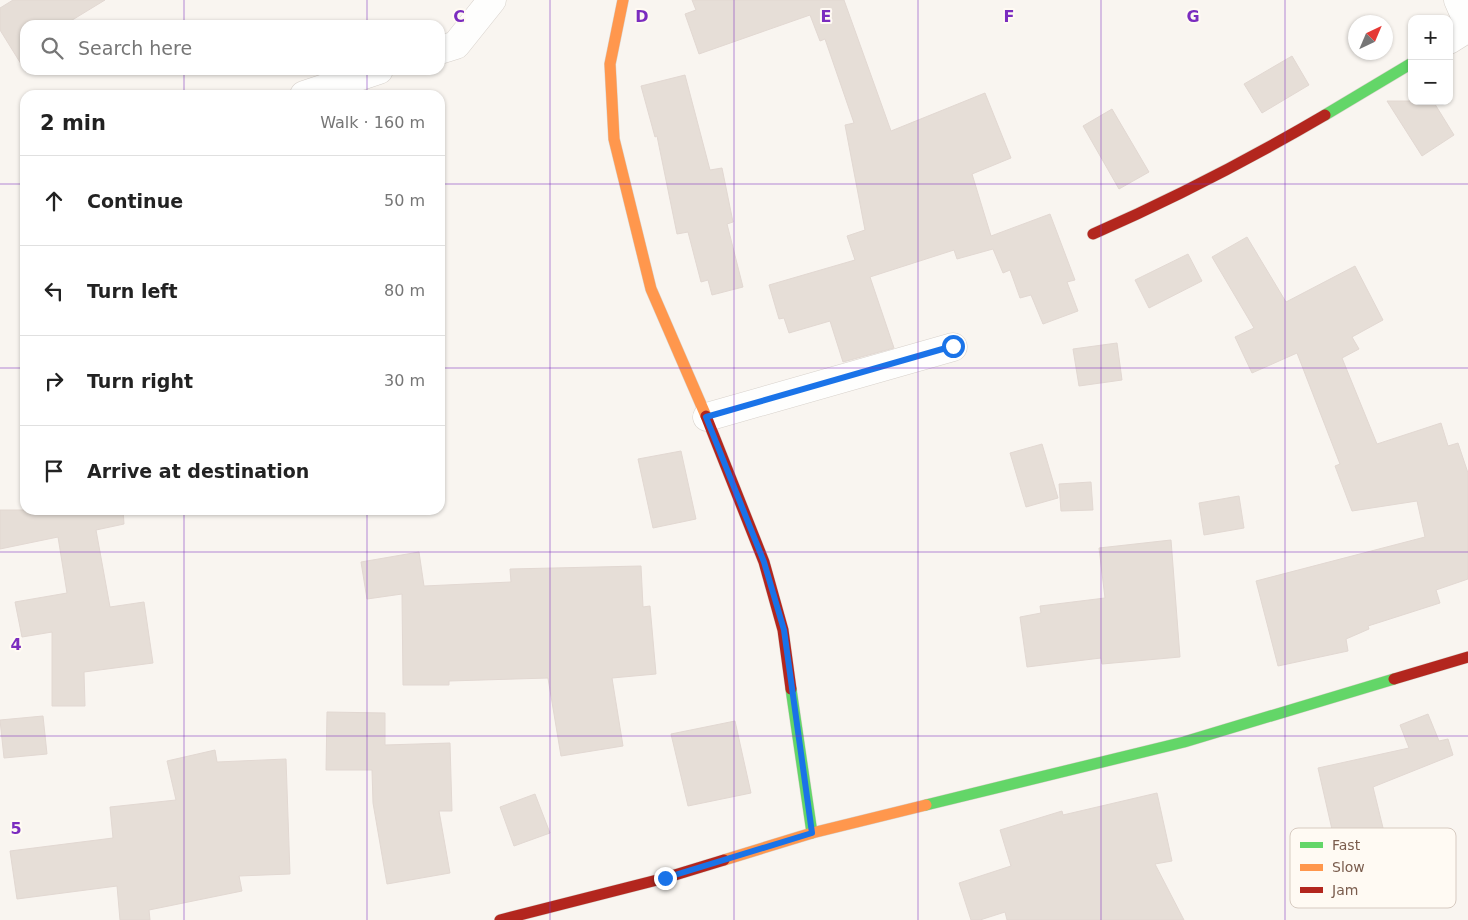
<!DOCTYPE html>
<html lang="en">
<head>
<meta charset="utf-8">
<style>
  :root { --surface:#fff; --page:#f2f2f2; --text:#222; --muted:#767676; --line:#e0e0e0 }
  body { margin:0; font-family:"DejaVu Sans",sans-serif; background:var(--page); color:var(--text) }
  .controls { position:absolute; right:15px; top:15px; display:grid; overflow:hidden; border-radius:10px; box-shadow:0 1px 4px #0004 }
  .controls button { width:45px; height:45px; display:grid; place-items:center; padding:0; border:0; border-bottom:1px solid var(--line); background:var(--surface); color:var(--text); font:25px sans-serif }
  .compass { position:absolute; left:1348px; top:15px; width:45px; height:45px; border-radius:50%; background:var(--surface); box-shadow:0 1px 4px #0004; rotate:44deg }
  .stop { position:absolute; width:15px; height:15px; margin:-11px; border:4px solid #1a73e8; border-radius:50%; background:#fff }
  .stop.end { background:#1a73e8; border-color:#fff; box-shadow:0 1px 5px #0008 }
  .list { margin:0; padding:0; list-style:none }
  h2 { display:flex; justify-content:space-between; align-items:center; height:65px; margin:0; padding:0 20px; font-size:21px }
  h2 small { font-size:16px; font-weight:400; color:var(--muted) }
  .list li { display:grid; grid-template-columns:32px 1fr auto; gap:15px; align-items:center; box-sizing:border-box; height:90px; padding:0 20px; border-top:1px solid var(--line) }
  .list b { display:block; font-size:19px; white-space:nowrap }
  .list em { font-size:16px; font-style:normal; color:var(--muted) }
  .icon { flex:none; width:28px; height:28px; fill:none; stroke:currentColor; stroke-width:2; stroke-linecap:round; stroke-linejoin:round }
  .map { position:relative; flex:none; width:1468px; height:920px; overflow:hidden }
  .search { position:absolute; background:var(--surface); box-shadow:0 1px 4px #0004; left:20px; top:20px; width:425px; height:55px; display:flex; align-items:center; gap:12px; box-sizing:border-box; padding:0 18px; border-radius:15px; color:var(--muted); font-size:19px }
  .panel { position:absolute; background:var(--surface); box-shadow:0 1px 4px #0004; left:20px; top:90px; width:425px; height:425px; border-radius:15px }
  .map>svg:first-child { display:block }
</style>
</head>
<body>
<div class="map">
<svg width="1468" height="920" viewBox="0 0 1468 920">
  <rect width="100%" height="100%" fill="#f9f5f0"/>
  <path fill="#e6ded7" stroke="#e2d8d2" d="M 13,0 L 105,0 L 64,25 L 25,25 L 25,70 L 29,70 L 26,72 L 0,30 L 0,8 Z
    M 692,0 L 844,0 L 891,131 L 985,93 L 1011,158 L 972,174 L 991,236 L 1050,214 L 1075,280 L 1067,282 L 1078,311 L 1043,324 L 1031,295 L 1020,298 L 1010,270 L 1003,273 L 993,249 L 957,259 L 954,250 L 870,277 L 894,348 L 843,362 L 830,321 L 789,333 L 784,318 L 779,319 L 769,285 L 855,260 L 847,236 L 865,230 L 845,125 L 854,123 L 825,39 L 820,41 L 810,15 L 699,54 L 685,14 L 696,10 Z
    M 1292,56 L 1309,85 L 1262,113 L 1244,84 Z
    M 685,75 L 710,170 L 722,168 L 733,222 L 727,224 L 743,287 L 712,295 L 708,280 L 701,282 L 688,232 L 677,234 L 657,136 L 655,137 L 641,86 Z
    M 1387,101 L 1433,101 L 1454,135 L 1422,156 Z
    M 1112,109 L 1149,172 L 1119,189 L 1083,126 Z
    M 1247,237 L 1286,302 L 1355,266 L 1383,320 L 1352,337 L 1359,349 L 1342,358 L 1377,444 L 1441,423 L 1448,446 L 1458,443 L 1468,473 L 1468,579 L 1436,590 L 1440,603 L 1368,626 L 1369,629 L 1346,639 L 1348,651 L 1278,666 L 1256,581 L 1425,537 L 1417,501 L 1352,511 L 1335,466 L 1340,464 L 1297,353 L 1252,373 L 1235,337 L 1254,328 L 1212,257 Z
    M 1188,254 L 1202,281 L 1149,308 L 1135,280 Z
    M 1117,343 L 1122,380 L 1079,386 L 1073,349 Z
    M 1042,444 L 1058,498 L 1026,507 L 1010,453 Z
    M 681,451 L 696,519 L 653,528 L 638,459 Z
    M 1091,482 L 1093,510 L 1061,511 L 1059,484 Z
    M 1239,496 L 1244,528 L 1204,535 L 1199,503 Z
    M 0,510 L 123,510 L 124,524 L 96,530 L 110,607 L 144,602 L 153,663 L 84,672 L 85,706 L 52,706 L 52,632 L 22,637 L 15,602 L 67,593 L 58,537 L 0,549 Z
    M 1171,540 L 1180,657 L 1102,664 L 1101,658 L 1027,667 L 1020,617 L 1041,613 L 1040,606 L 1105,598 L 1099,548 Z
    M 419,552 L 424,586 L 511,582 L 510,569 L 641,566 L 643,607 L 650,606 L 656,674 L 612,678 L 623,746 L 561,756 L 548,678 L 449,681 L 449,685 L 403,685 L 402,594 L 367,599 L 361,562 Z
    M 327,712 L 385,713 L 385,745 L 450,743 L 452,811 L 439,811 L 450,873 L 387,884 L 373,803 L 372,770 L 326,770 Z
    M 1428,714 L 1439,741 L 1448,739 L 1453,755 L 1373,787 L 1385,836 L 1336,847 L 1318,768 L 1409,748 L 1400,725 Z
    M 43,716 L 47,754 L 4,758 L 0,720 Z
    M 735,721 L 751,793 L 688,806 L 671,734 Z
    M 215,750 L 217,762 L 286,759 L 290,874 L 239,876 L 242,891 L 149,910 L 150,920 L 120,920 L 117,886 L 17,899 L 10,851 L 113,838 L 110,807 L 176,800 L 167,761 Z
    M 1157,793 L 1172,861 L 1155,864 L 1184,920 L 1007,920 L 1005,912 L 980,920 L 971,920 L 959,883 L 1011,866 L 1000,830 L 1062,811 L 1063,815 Z
    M 535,794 L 550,833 L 514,846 L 500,807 Z"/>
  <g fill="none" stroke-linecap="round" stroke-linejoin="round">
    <defs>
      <path id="street" d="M 1458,0 L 1468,23
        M 1449,40 L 1468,28
        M 440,50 L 456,45 L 492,0
        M 304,95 L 379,70
        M 707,417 L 953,347"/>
      <path id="fast" d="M 1325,115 L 1412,63
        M 791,689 L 812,833
        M 926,805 L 1184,742 L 1394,679"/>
      <path id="slow" d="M 623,0 L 610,64 L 614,139 L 651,289 L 706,416
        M 724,860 L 812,833 L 926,805"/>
      <path id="jam" d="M 1093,234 C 1173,199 1250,159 1325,115
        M 706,416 L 764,562 L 783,630 L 791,689
        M 1394,679 L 1468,657
        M 500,920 L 665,878 L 724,860"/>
    </defs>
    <use href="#street" stroke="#d7d1cb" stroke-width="29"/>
    <use href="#fast" stroke="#d9d2cb" stroke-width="12"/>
    <use href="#slow" stroke="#d9d2cb" stroke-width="12"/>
    <use href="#jam" stroke="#d9d2cb" stroke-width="12"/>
    <use href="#street" stroke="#fefefd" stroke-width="28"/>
    <use href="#fast" stroke="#63d668" stroke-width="11"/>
    <use href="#slow" stroke="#ff974d" stroke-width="11"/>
    <use href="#jam" stroke="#b3261e" stroke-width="11"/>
  </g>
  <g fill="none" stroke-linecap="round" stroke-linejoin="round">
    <path stroke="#1a73e8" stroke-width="6" d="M 665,878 L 812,833 L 784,630 L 764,562 L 706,417 L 953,346"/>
  </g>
  <path fill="none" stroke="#7b2cbf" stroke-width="1" stroke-opacity="0.55" d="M 184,0 L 184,25M 367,0 L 367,25M 550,0 L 550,920M 734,0 L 734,920M 918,0 L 918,920M 1101,0 L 1101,920M 1285,0 L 1285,920M 184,70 L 184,95M 367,70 L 367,95M 0,184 L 25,184M 440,184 L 1468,184M 0,368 L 25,368M 440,368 L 1468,368M 184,510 L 184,920M 367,510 L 367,920M 0,552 L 1468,552M 0,736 L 1468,736"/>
  <rect x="1290" y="828" width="166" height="80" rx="8" fill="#fffaf3" stroke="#d7cbc1" stroke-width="1"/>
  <rect x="1300" y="842" width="23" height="6" fill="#63d668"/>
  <rect x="1300" y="864" width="23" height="7" fill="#ff974d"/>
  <rect x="1300" y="887" width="23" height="6" fill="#b3261e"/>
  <g font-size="14" fill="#7a5c4d">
    <text x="1332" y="850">Fast</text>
    <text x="1332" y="872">Slow</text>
    <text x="1332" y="895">Jam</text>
  </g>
  <g font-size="16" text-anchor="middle" font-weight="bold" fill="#7b2cbf" stroke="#fffaf3" stroke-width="4" stroke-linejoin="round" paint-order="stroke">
    <text x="459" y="22">C</text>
    <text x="642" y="22">D</text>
    <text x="826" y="22">E</text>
    <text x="1009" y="22">F</text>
    <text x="1193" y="22">G</text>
    <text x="16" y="650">4</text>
    <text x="16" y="834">5</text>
  </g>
</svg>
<div class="controls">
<button>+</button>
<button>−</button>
</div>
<svg class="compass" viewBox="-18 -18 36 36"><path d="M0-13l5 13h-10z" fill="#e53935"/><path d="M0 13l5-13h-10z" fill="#767676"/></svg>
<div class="stop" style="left:953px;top:346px"></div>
<div class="stop end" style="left:665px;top:878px"></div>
<div class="search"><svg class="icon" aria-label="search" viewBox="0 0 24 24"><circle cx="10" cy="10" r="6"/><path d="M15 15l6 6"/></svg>Search here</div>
<section class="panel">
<h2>2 min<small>Walk · 160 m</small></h2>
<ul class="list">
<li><svg class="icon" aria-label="ahead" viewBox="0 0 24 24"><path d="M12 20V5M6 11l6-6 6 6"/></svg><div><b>Continue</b></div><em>50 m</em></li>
<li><svg class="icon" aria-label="left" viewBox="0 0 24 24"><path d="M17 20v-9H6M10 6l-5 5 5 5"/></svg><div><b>Turn left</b></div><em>80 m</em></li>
<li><svg class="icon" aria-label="right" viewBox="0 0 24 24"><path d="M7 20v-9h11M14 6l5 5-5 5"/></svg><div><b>Turn right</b></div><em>30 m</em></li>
<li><svg class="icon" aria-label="arrive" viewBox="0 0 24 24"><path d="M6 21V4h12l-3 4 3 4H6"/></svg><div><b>Arrive at destination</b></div></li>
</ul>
</section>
</div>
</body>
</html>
